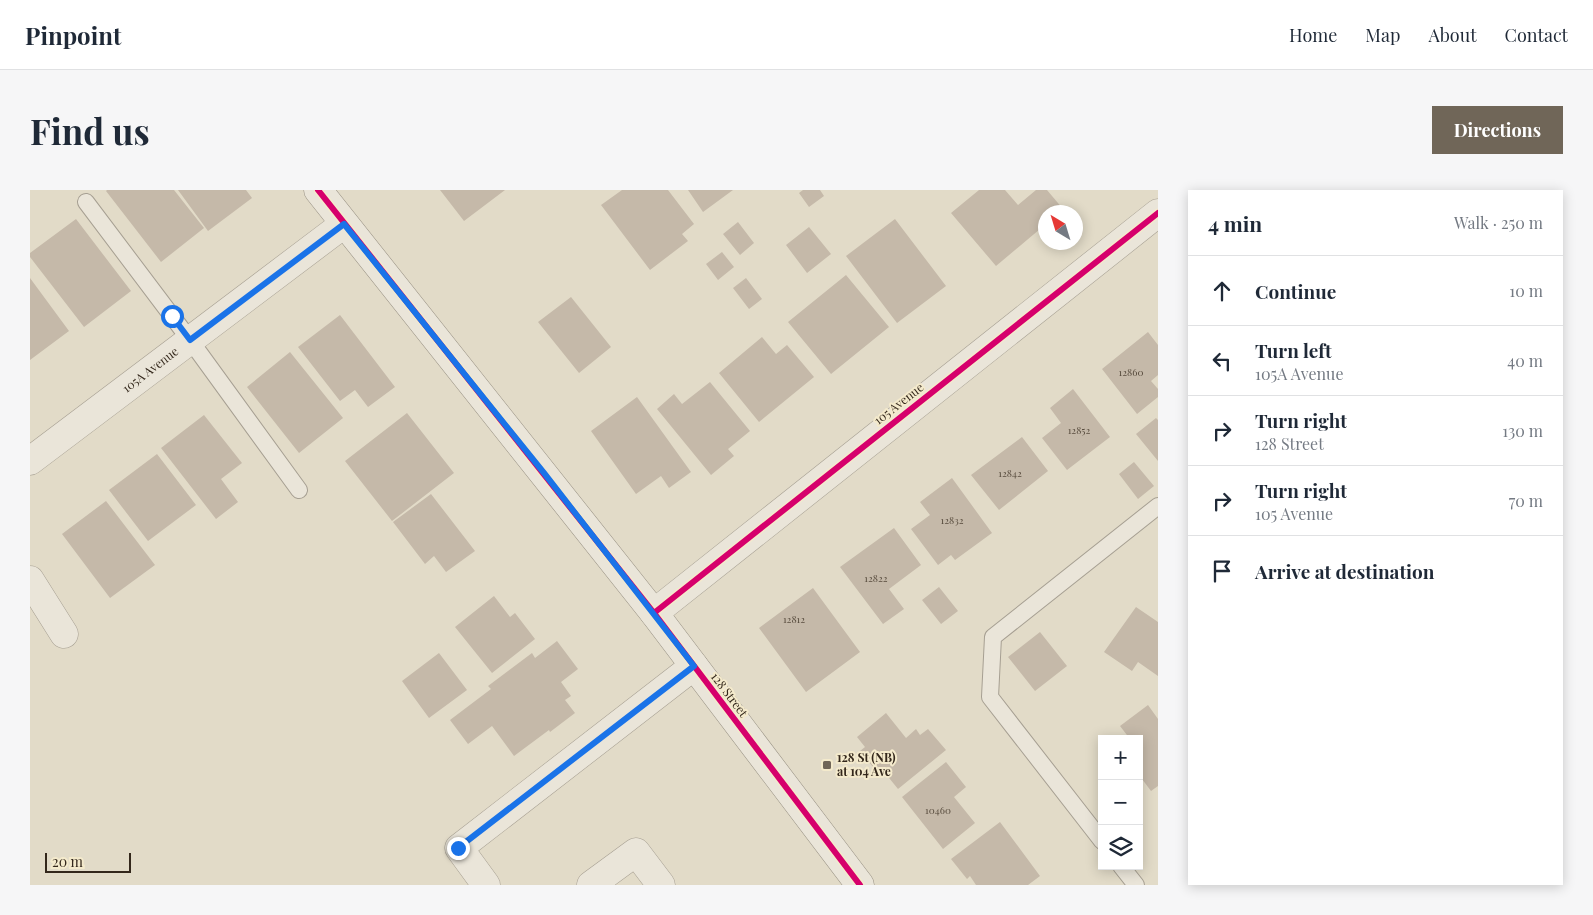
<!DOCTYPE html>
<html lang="en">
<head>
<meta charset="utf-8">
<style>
  :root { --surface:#fff; --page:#f6f6f7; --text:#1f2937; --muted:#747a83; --line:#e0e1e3; --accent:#706658 }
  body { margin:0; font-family:"Playfair Display",serif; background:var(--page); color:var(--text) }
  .controls { position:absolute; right:15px; bottom:15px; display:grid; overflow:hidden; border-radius:0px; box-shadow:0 2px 12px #0003 }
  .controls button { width:45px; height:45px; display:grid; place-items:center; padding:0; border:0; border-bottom:1px solid var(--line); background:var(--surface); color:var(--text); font:25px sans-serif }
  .compass { position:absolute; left:1008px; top:15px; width:45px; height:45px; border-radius:50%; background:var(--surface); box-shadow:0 2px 12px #0003; rotate:322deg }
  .scale { position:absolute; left:15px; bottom:12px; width:86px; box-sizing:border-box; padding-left:5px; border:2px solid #33271b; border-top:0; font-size:14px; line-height:18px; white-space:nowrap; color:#33271b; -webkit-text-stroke:4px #f4eacc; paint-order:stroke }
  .stop { position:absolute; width:15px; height:15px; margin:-11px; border:4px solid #1a73e8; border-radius:50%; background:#fff }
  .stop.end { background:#1a73e8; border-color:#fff; box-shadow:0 1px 5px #0008 }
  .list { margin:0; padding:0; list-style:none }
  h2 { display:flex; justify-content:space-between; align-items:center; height:65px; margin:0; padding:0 20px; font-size:21px }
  h2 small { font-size:16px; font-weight:400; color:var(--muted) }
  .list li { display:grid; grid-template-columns:32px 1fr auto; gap:15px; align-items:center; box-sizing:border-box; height:70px; padding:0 20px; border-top:1px solid var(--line) }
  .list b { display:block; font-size:19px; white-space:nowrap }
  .list p { margin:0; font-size:16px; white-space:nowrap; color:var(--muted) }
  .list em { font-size:16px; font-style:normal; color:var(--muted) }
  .icon { flex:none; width:28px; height:28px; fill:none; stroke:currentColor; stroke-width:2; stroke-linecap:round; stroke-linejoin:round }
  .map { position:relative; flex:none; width:1128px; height:695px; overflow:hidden; border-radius:0px }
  header { display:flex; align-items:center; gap:30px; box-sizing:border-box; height:70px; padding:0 25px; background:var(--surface); border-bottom:1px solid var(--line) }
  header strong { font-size:24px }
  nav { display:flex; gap:28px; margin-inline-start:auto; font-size:18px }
  .intro { display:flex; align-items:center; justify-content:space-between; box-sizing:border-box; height:120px; padding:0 30px }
  h1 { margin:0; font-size:35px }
  .button { padding:12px 22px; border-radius:0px; background:var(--accent); color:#fff; font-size:18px; font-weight:700 }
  main { display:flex; gap:30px; padding:0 30px }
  aside { flex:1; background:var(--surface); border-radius:0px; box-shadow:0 2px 12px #0003 }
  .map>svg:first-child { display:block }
</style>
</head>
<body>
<header>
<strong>Pinpoint</strong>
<nav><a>Home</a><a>Map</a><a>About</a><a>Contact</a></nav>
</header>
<div class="intro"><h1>Find us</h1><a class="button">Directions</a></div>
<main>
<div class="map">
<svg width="1128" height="695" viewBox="0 0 1128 695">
  <rect width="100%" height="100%" fill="#e2dbc8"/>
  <path fill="#c5b9a9" d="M 77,0 L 144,0 L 174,38 L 131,72 L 76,1 Z
    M 148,0 L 216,0 L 222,8 L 178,41 Z
    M 410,0 L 475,0 L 434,31 Z
    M 592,0 L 638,0 L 664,34 L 652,44 L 658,51 L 620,80 L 571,15 Z
    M 658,0 L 703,0 L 673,22 Z
    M 773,0 L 790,0 L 794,6 L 779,17 L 769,3 Z
    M 949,0 L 975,0 L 988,15 L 1006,0 L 1017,0 L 1033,19 L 1029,22 L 1016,22 L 1016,34 L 966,76 L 921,23 Z
    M 46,29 L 101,101 L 54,137 L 0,67 L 0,63 Z
    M 865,29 L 916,96 L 867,133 L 816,66 Z
    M 708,32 L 724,53 L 710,65 L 693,44 Z
    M 779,37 L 801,64 L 777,83 L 756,55 Z
    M 692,62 L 704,77 L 688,90 L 676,74 Z
    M 816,85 L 859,137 L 801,184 L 758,132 Z
    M 0,88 L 39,141 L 0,170 Z
    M 716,88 L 732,109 L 719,119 L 703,98 Z
    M 541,107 L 581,157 L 549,183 L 508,132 Z
    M 310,125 L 365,197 L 338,217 L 325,200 L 310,211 L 268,157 Z
    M 1118,142 L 1128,155 L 1128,185 L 1121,191 L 1128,199 L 1128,207 L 1107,224 L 1072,179 Z
    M 732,147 L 746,164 L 757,155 L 784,187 L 729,232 L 689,183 Z
    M 260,162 L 313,228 L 269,263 L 217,197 Z
    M 680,192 L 720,241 L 698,259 L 704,266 L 681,285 L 627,219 L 644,204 L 652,214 Z
    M 1043,199 L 1080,247 L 1037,280 L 1012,248 L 1031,233 L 1020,218 Z
    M 607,207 L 661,282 L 639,298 L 631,286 L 606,304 L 561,241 Z
    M 377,223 L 424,283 L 362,331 L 315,271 Z
    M 174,225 L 212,273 L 191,289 L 208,312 L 186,329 L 131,258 Z
    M 1126,228 L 1128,230 L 1128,271 L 1106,244 Z
    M 992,247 L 1018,281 L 969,320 L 941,285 Z
    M 127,264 L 166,315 L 118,351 L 79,300 Z
    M 1104,272 L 1124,296 L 1108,309 L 1089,284 Z
    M 922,288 L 962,343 L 925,370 L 921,365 L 908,375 L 881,339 L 900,325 L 890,312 Z
    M 401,304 L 445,361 L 416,382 L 404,366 L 395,374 L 363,332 Z
    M 76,311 L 125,375 L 80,408 L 32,344 Z
    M 864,338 L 891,375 L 859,399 L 874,419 L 853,434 L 810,377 Z
    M 909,397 L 928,421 L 911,434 L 892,410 Z
    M 783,398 L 830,462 L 776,502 L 729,438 Z
    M 464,406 L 480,427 L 485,423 L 505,449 L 462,483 L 425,437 Z
    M 1106,417 L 1128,432 L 1128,486 L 1108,472 L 1102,481 L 1074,462 Z
    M 1010,442 L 1037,476 L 1005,501 L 978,467 Z
    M 527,451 L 548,479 L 531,492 L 541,506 L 535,510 L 545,523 L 520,542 L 519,540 L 484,566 L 462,536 L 438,554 L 420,530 L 461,499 L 458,496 L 502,463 L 505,468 Z
    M 409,463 L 437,500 L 399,528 L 372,491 Z
    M 1118,515 L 1128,529 L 1128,596 L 1121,601 L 1109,585 L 1109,549 L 1100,549 L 1090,536 Z
    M 856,523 L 876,548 L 886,539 L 890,545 L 898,539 L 916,560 L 868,599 L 851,578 L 847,582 L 830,561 L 835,557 L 827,547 Z
    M 916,572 L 936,597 L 924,607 L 945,633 L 913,659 L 872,607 Z
    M 970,632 L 1010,686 L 998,695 L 946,695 L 940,686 L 937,689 L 921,669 Z"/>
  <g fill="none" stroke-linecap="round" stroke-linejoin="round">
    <defs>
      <path id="service" d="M 56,12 L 160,150 L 269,300
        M 1072,651 L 960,507 L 963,447 L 1128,316
        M 1091,676 L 1106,695"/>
      <g id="minor">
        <path id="s1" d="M 0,271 L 314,34"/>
        <path d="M 0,390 L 34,444"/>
        <path d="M 624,423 L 1128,23"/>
        <path d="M 456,695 L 429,658 L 664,476"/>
        <path d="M 561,695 L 606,662 L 631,695"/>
      </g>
      <path id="secondary" d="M 288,0 L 624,423 L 830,695"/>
    </defs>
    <use href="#service" stroke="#a69f92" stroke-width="18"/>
    <use href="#minor" stroke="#a69f92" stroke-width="29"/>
    <use href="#secondary" stroke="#968f82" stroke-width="29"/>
    <use href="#service" stroke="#eae5d9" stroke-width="16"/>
    <use href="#minor" stroke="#eae5d9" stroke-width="28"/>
    <use href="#secondary" stroke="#eae5d9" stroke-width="28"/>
    <defs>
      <path id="cycleway" d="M 288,0 L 624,423 L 830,695
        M 624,423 L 1128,23"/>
    </defs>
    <use href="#cycleway" stroke="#f4eacc" stroke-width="9"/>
    <use href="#cycleway" stroke="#d6006c" stroke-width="6"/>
  </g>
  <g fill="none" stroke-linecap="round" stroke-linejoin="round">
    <path stroke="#1a73e8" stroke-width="6" d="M 142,126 L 160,150 L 314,34 L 514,283 L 664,476 L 428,658"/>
  </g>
  <rect fill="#706658" stroke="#f4eacc" stroke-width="2" x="792" y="570" width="10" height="10" rx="2.5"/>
  <g text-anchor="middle" stroke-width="4" stroke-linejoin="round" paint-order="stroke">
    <g font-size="10" fill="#584c3e">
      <text x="1101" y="186">12860</text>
      <text x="1049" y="244">12852</text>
      <text x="980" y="287">12842</text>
      <text x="922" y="334">12832</text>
      <text x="846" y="392">12822</text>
      <text x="764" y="433">12812</text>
      <text x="908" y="624">10460</text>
    </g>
    <g font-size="12" fill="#33271b" stroke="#f4eacc">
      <text dy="4" stroke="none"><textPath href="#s1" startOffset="151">105A Avenue</textPath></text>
      <text transform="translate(869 214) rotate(-38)" y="4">105 Avenue</text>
      <text transform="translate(699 505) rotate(53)" y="4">128 Street</text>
    </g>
    <g font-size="12" font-weight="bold" fill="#33271b" stroke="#f4eacc" text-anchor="start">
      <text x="807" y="572">128 St (NB)<tspan x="807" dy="14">at 104 Ave</tspan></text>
    </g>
  </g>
</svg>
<div class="controls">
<button>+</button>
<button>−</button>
<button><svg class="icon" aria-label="layers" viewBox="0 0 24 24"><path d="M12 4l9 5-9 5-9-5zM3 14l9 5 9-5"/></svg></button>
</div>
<svg class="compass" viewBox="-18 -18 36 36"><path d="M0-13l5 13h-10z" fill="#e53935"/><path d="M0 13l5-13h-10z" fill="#747a83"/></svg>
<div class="scale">20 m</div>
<div class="stop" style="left:142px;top:126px"></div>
<div class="stop end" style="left:428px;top:658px"></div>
</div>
<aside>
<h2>4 min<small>Walk · 250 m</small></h2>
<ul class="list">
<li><svg class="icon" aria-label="ahead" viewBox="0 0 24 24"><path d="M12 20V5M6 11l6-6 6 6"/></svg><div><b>Continue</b></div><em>10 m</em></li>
<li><svg class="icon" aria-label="left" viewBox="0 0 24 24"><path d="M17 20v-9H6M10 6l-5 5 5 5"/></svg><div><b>Turn left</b><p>105A Avenue</p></div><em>40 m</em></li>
<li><svg class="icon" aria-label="right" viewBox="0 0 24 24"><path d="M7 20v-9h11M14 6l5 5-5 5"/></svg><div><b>Turn right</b><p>128 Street</p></div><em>130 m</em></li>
<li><svg class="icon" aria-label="right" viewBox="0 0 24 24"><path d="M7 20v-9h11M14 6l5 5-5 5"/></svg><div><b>Turn right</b><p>105 Avenue</p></div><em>70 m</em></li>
<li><svg class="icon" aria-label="arrive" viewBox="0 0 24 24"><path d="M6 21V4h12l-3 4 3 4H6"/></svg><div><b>Arrive at destination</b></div></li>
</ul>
</aside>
</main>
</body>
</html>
